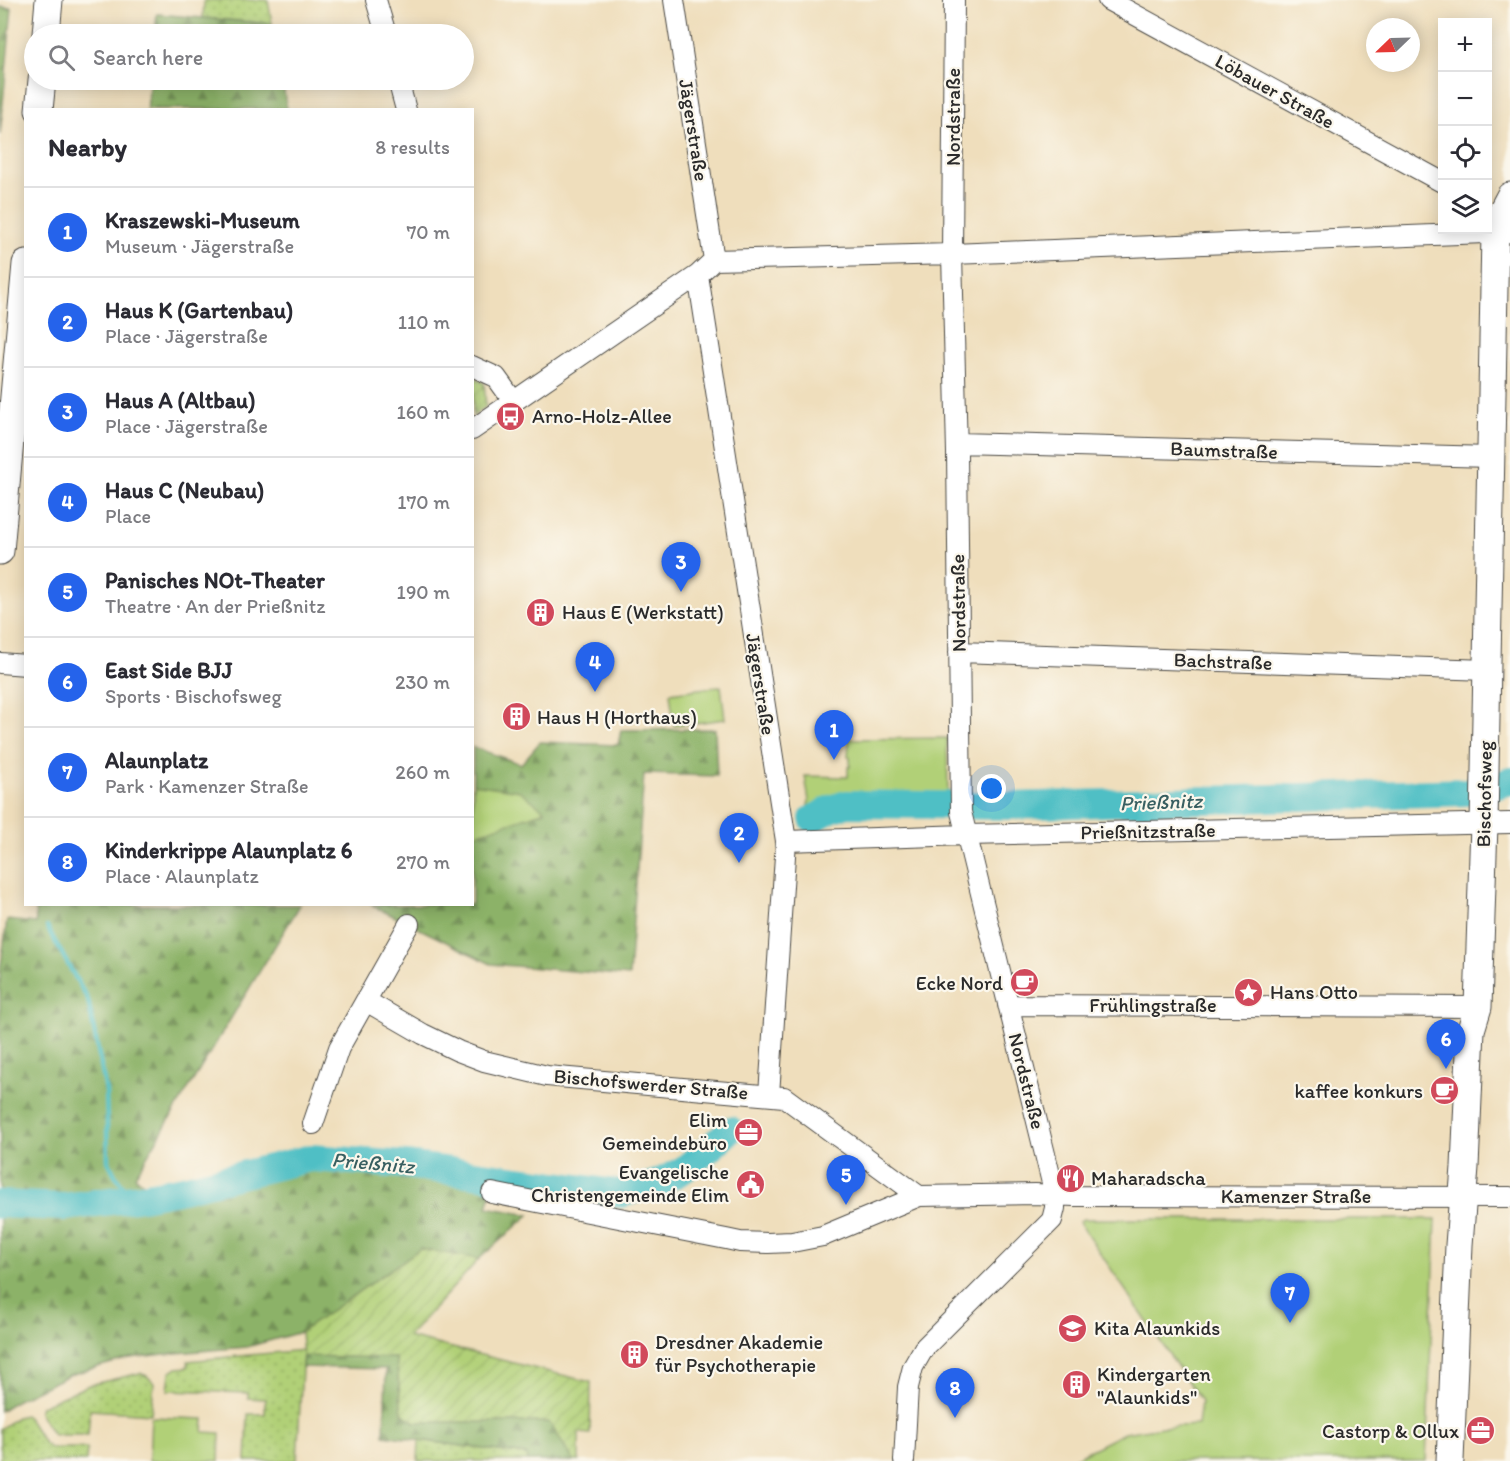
<!DOCTYPE html>
<html lang="en">
<head>
<meta charset="utf-8">
<style>
  :root { --surface:#fff; --page:#f7f7f7; --text:#2b2b33; --muted:#7c7c81; --line:#e1e1e2; --accent:#2563eb }
  body { margin:0; font-family:Itim,sans-serif; background:var(--page); color:var(--text) }
  .controls { position:absolute; right:18px; top:18px; display:grid; overflow:hidden; border-radius:0px; box-shadow:0 3px 15px #0003 }
  .controls button { width:54px; height:54px; display:grid; place-items:center; padding:0; border:0; border-bottom:2px solid var(--line); background:var(--surface); color:var(--text); font:30px sans-serif }
  .compass { position:absolute; left:1366px; top:18px; width:54px; height:54px; border-radius:50%; background:var(--surface); box-shadow:0 3px 15px #0003; rotate:247deg }
  .you { position:absolute; left:992px; top:789px; width:21px; height:21px; margin:-15px; border:4px solid #fff; border-radius:50%; background:#1a73e8; box-shadow:0 0 0 9px #1a73e833 }
  .badge { display:grid; place-items:center; width:39px; height:39px; border-radius:50%; background:var(--accent); color:#fff; font-size:20px; font-weight:700 }
  .pin { position:absolute; translate:-50% -50px; filter:drop-shadow(0 2px 3px #0008) }
  .pin::after { content:''; position:absolute; top:32px; width:21px; height:18px; background:inherit; clip-path:polygon(0 0,100% 0,50% 100%) }
  .list { margin:0; padding:0; list-style:none }
  h2 { display:flex; justify-content:space-between; align-items:center; height:78px; margin:0; padding:0 24px; font-size:26px }
  h2 small { font-size:20px; font-weight:400; color:var(--muted) }
  .list li { display:grid; grid-template-columns:39px 1fr auto; gap:18px; align-items:center; box-sizing:border-box; height:90px; padding:0 24px; border-top:2px solid var(--line) }
  .list b { display:block; font-size:22px; white-space:nowrap }
  .list p { margin:0; font-size:20px; white-space:nowrap; color:var(--muted) }
  .list em { font-size:20px; font-style:normal; color:var(--muted) }
  .icon { flex:none; width:33px; height:33px; fill:none; stroke:currentColor; stroke-width:2; stroke-linecap:round; stroke-linejoin:round }
  .map { position:relative; flex:none; width:1510px; height:1461px; overflow:hidden }
  .search { position:absolute; background:var(--surface); box-shadow:0 3px 15px #0003; left:24px; top:24px; width:450px; height:66px; display:flex; align-items:center; gap:15px; box-sizing:border-box; padding:0 21px; border-radius:33px; color:var(--muted); font-size:22px }
  .panel { position:absolute; background:var(--surface); box-shadow:0 3px 15px #0003; left:24px; top:108px; width:450px; height:798px; border-radius:0px }
  .map>svg:first-child { display:block }
</style>
</head>
<body>
<div class="map">
<svg width="1510" height="1461" viewBox="0 0 1510 1461">
  <defs>
    <pattern id="grass-dots" width="8" height="8" patternUnits="userSpaceOnUse" patternTransform="scale(1.5)"><rect width="8" height="8" fill="#b1d077"/><path d="M2 2h.1M6 6h.1" fill="none" stroke="#98b367" stroke-width="1.8" stroke-linecap="round"/></pattern>
    <pattern id="forest-firs" width="22" height="20" patternUnits="userSpaceOnUse" patternTransform="scale(1.5)"><rect width="22" height="20" fill="#8cb268"/><path d="M5 1l3.5 6h-7zM16 11l3.5 6h-7z" fill="#739156"/></pattern>
    <pattern id="garden-furrows" width="10" height="10" patternUnits="userSpaceOnUse" patternTransform="scale(1.5)"><rect width="10" height="10" fill="#b1d077"/><path d="M-1 1l2-2M0 10L10 0M9 11l2-2" fill="none" stroke="#98b367"/></pattern>
  </defs>
  <rect width="100%" height="100%" fill="#fbf7ec"/>
  <filter id="ink" filterUnits="userSpaceOnUse"><feTurbulence type="fractalNoise" baseFrequency=".0167" numOctaves="2"/><feDisplacementMap in="SourceGraphic" scale="12" xChannelSelector="R" yChannelSelector="G"/><feConvolveMatrix kernelMatrix="1 2 1 2 8 2 1 2 1" color-interpolation-filters="sRGB"/></filter>
  <filter id="wash" filterUnits="userSpaceOnUse"><feTurbulence type="fractalNoise" baseFrequency=".008" numOctaves="4" result="noise"/><feDisplacementMap in="SourceGraphic" scale="24" xChannelSelector="R" yChannelSelector="G"/><feGaussianBlur stdDeviation="1.35" result="paint"/><feColorMatrix in="noise" values="0 0 0 0 0 0 0 0 0 0 0 0 0 0 0 0 0 1.4 0 .05"/><feComposite in="paint" operator="in"/></filter>
  <g filter="url(#wash)">
    <rect width="100%" height="100%" fill="#efdebc"/>
    <path fill="url(#grass-dots)" stroke="#6e7e51" stroke-width="1.5" d="M 204,0 L 268,0 L 272,24 L 203,18 Z
      M 303,1350 L 297,1461 L 246,1461 L 248,1414 L 265,1414 L 265,1399 L 248,1398 L 248,1393 L 168,1390 L 170,1373 L 177,1368 L 188,1367 L 188,1361 Z
      M 140,1373 L 147,1376 L 154,1383 L 151,1414 L 90,1410 L 88,1435 L 56,1435 L 52,1434 L 39,1412 L 41,1406 L 89,1385 Z
      M 24,1415 L 28,1418 L 44,1443 L 50,1448 L 87,1448 L 86,1461 L 0,1461 L 0,1429 L 17,1417 Z
      M 419,1440 L 528,1455 L 528,1461 L 418,1461 Z"/>
    <path fill="url(#forest-firs)" stroke="#5c6e4a" stroke-width="1.5" d="M 0,7 L 12,8 L 0,135 Z
      M 157,14 L 272,24 L 274,34 L 155,34 Z
      M 150,80 L 282,80 L 287,109 L 147,109 Z
      M 715,729 L 717,776 L 644,774 L 629,976 L 491,964 L 371,905 L 472,904 L 473,747 L 521,764 L 540,742 L 618,745 L 621,730 Z
      M 35,905 L 300,905 L 135,1176 L 150,1189 L 317,1149 L 498,1171 L 487,1207 L 529,1215 L 479,1259 L 420,1249 L 301,1332 L 247,1347 L 165,1354 L 130,1358 L 69,1375 L 17,1400 L 0,1411 L 0,972 L 7,920 L 36,923 Z
      M 303,1356 L 396,1358 L 402,1413 L 414,1422 L 550,1422 L 574,1461 L 528,1461 L 527,1455 L 384,1435 L 386,1369 L 302,1367 Z"/>
    <path fill="#b1d077" stroke="#6e7e51" stroke-width="1.5" d="M 721,686 L 725,719 L 674,726 L 670,693 Z
      M 947,738 L 948,795 L 843,796 L 809,816 L 806,813 L 809,801 L 805,776 L 848,777 L 848,767 L 850,767 L 850,757 L 848,757 L 849,739 Z
      M 473,784 L 520,791 L 545,811 L 473,835 Z
      M 1083,1219 L 1436,1219 L 1426,1461 L 1069,1461 L 1124,1433 L 1162,1427 L 1198,1425 L 1201,1401 L 1079,1222 Z
      M 151,1417 L 204,1419 L 203,1432 L 220,1433 L 219,1461 L 149,1461 Z"/>
    <path fill="url(#garden-furrows)" stroke="#6e7e51" stroke-width="1.5" d="M 473,377 L 484,383 L 486,406 L 473,416 Z
      M 420,1249 L 479,1259 L 408,1337 L 591,1382 L 590,1434 L 579,1433 L 579,1461 L 574,1461 L 549,1422 L 415,1422 L 402,1413 L 396,1358 L 303,1356 L 301,1332 Z"/>
    <g fill="none" stroke-linecap="round" stroke-linejoin="round">
      <path stroke="#50bfc5" stroke-width="4.5" d="M 47,927 L 88,1000 L 106,1091 L 108,1161 L 115,1175 L 125,1188 L 142,1197"/>
      <path stroke="#50bfc5" stroke-width="28" d="M 813,819 L 831,809 L 846,804 L 1007,806 L 1467,792 L 1498,785 L 1510,781
        M 0,1204 L 64,1207 L 142,1197 L 178,1190 L 311,1158 L 406,1165 L 622,1194 L 660,1182 L 683,1170 L 710,1148 L 730,1130"/>
    </g>
  </g>
  <g filter="url(#ink)">
    <g fill="none" stroke-linecap="round" stroke-linejoin="round">
      <defs>
        <path id="street" d="M 376,0 L 386,34
          M 674,0 L 714,260
          M 1108,0 L 1442,182
          M 398,80 L 406,110
          M 698,275 L 786,841 L 769,1095
          M 472,366 L 496,377 L 514,402
          M 472,430 L 698,275 L 714,260 L 952,254 L 1510,232
          M 957,443 L 1491,457
          M 959,652 L 1487,670
          M 0,663 L 26,665
          M 786,841 L 966,835 L 1510,823
          M 366,1001 L 423,1034 L 458,1051 L 484,1061 L 547,1076 L 784,1097 L 919,1196
          M 1008,1005 L 1478,1007
          M 313,1124 L 339,1048 L 409,924
          M 492,1193 L 726,1239 L 740,1242 L 768,1243 L 792,1242 L 823,1236 L 919,1196 L 1035,1194 L 1074,1196 L 1510,1197
          M 904,1461 L 908,1387 L 913,1367 L 924,1348 L 1052,1220 L 1055,1208 L 1055,1195 L 961,812 L 957,453 L 952,254 L 954,0"/>
        <path id="secondary" d="M 46,34 L 49,0
          M 39,110 L 42,80
          M 0,551 L 26,264
          M 1450,1461 L 1459,1245 L 1465,1167 L 1471,1030 L 1478,1007 L 1484,824 L 1495,233 L 1500,215 L 1510,196"/>
      </defs>
      <use href="#street" stroke="#484641" stroke-width="22"/>
      <use href="#secondary" stroke="#484641" stroke-width="29"/>
      <use href="#street" stroke="#fff" stroke-width="20"/>
      <use href="#secondary" stroke="#fff" stroke-width="27"/>
    </g>
  </g>
  <defs>
    <symbol id="bus-disc" viewBox="-11 -11 22 22"><circle r="9.5" fill="#d1495b" stroke="#fbf7ec"/><path d="M-5-6H5V4H4V6H2V4H-2V6H-4V4H-5ZM-3.5-4V0h7V-4ZM-3.5 1.2v1.5H-2V1.2ZM2 1.2v1.5H3.5V1.2Z" fill="#fff"/></symbol>
    <symbol id="building-disc" viewBox="-11 -11 22 22"><circle r="9.5" fill="#d1495b" stroke="#fbf7ec"/><path d="M-4-6H4V6H1V3H-1V6H-4ZM-2.5-4.3h1.7v1.8h-1.7ZM.8-4.3h1.7v1.8H.8ZM-2.5-1h1.7V.8h-1.7ZM.8-1h1.7V.8H.8Z" fill="#fff"/></symbol>
    <symbol id="cafe-disc" viewBox="-11 -11 22 22"><circle r="9.5" fill="#d1495b" stroke="#fbf7ec"/><path d="M-5.5-4.5H6V0H3Q3 3.5 0 3.5H-2.5Q-5.5 3.5-5.5 0ZM3-3.2v2h1.7v-2ZM-6 4.5H4V6H-6Z" fill="#fff"/></symbol>
    <symbol id="sight-disc" viewBox="-11 -11 22 22"><circle r="9.5" fill="#d1495b" stroke="#fbf7ec"/><path d="M0-6L1.8-2.2L6-1.7L2.9 1.2L3.7 5.4L0 3.3L-3.7 5.4L-2.9 1.2L-6-1.7L-1.8-2.2Z" fill="#fff"/></symbol>
    <symbol id="office-disc" viewBox="-11 -11 22 22"><circle r="9.5" fill="#d1495b" stroke="#fbf7ec"/><path d="M-6-3h4V-5.5h4V-3h4V5H-6ZM-1-4.5V-3h2v-1.5ZM-6 0V1H6V0Z" fill="#fff"/></symbol>
    <symbol id="restaurant-disc" viewBox="-11 -11 22 22"><circle r="9.5" fill="#d1495b" stroke="#fbf7ec"/><path d="M-5-6h1v4h1v-4h1v4h1v-4h1v5L-1.5 .5V6h-2V.5L-5-1ZM5-6V6H3V1.5H1.5Q1.5-4 5-6Z" fill="#fff"/></symbol>
    <symbol id="civic-disc" viewBox="-11 -11 22 22"><circle r="9.5" fill="#d1495b" stroke="#fbf7ec"/><path d="M-.6-6.5H3V-4.5H.6V-3L4-1V1h2V6H-6V1h2V-1L-.6-3ZM-1.2 2.5V6h2.4V2.5Z" fill="#fff"/></symbol>
    <symbol id="school-disc" viewBox="-11 -11 22 22"><circle r="9.5" fill="#d1495b" stroke="#fbf7ec"/><path d="M0-5L7-2L0 1L-7-2ZM-4 1L0 2.5L4 1V4Q0 6-4 4Z" fill="#fff"/></symbol>
  </defs>
  <g fill-rule="evenodd">
    <use href="#bus-disc" x="494" y="400" width="33" height="33"/>
    <use href="#building-disc" x="524" y="596" width="33" height="33"/>
    <use href="#building-disc" x="500" y="700" width="33" height="33"/>
    <use href="#cafe-disc" x="1008" y="966" width="33" height="33"/>
    <use href="#sight-disc" x="1232" y="976" width="33" height="33"/>
    <use href="#cafe-disc" x="1428" y="1074" width="33" height="33"/>
    <use href="#office-disc" x="732" y="1116" width="33" height="33"/>
    <use href="#restaurant-disc" x="1054" y="1162" width="33" height="33"/>
    <use href="#civic-disc" x="734" y="1168" width="33" height="33"/>
    <use href="#school-disc" x="1056" y="1312" width="33" height="33"/>
    <use href="#building-disc" x="618" y="1338" width="33" height="33"/>
    <use href="#building-disc" x="1060" y="1368" width="33" height="33"/>
    <use href="#office-disc" x="1464" y="1414" width="33" height="33"/>
  </g>
  <g text-anchor="middle" stroke-width="4.5" stroke-linejoin="round" paint-order="stroke">
    <g font-size="20" fill="#2b2b2b" stroke="#fbf7ec">
      <text transform="translate(1275 91) rotate(29)" y="7">Löbauer Straße</text>
      <text transform="translate(953 117) rotate(-90)" y="7">Nordstraße</text>
      <text transform="translate(694 130) rotate(81)" y="7">Jägerstraße</text>
      <text transform="translate(1224 450) rotate(2)" y="7">Baumstraße</text>
      <text transform="translate(958 603) rotate(-91)" y="7">Nordstraße</text>
      <text transform="translate(1223 661) rotate(2)" y="7">Bachstraße</text>
      <text transform="translate(761 684) rotate(81)" y="7">Jägerstraße</text>
      <text transform="translate(1484 794) rotate(-89)" y="7">Bischofsweg</text>
      <text transform="translate(1148 831) rotate(-1)" y="7">Prießnitzstraße</text>
      <text x="1153" y="1012">Frühlingstraße</text>
      <text transform="translate(1027 1081) rotate(76)" y="7">Nordstraße</text>
      <text transform="translate(651 1084) rotate(5)" y="7">Bischofswerder Straße</text>
      <text x="1296" y="1203">Kamenzer Straße</text>
    </g>
    <g font-size="20" fill="#2b2b2b" stroke="#fbf7ec" text-anchor="start">
      <text x="532" y="423">Arno-Holz-Allee</text>
      <text x="562" y="619">Haus E (Werkstatt)</text>
      <text x="537" y="724">Haus H (Horthaus)</text>
      <text x="1003" y="990" text-anchor="end">Ecke Nord</text>
      <text x="1270" y="999">Hans Otto</text>
      <text x="1423" y="1098" text-anchor="end">kaffee konkurs</text>
      <text x="727" y="1127" text-anchor="end">Elim<tspan x="727" dy="23">Gemeindebüro</tspan></text>
      <text x="729" y="1179" text-anchor="end">Evangelische<tspan x="729" dy="23">Christengemeinde Elim</tspan></text>
      <text x="1091" y="1185">Maharadscha</text>
      <text x="1094" y="1335">Kita Alaunkids</text>
      <text x="655" y="1349">Dresdner Akademie<tspan x="655" dy="23">für Psychotherapie</tspan></text>
      <text x="1097" y="1381">Kindergarten<tspan x="1097" dy="23">"Alaunkids"</tspan></text>
      <text x="1459" y="1438" text-anchor="end">Castorp &amp; Ollux</text>
    </g>
    <g font-size="21" font-style="italic" fill="#385f61" stroke="#fbf7ec">
      <text transform="translate(1161 802) rotate(-2)" y="7">Prießnitz</text>
      <text transform="translate(373 1163) rotate(5)" y="7">Prießnitz</text>
    </g>
  </g>
</svg>
<div class="controls">
<button>+</button>
<button>−</button>
<button><svg class="icon" aria-label="locate" viewBox="0 0 24 24"><circle cx="12" cy="12" r="6"/><path d="M12 2v4M12 18v4M2 12h4M18 12h4"/></svg></button>
<button><svg class="icon" aria-label="layers" viewBox="0 0 24 24"><path d="M12 4l9 5-9 5-9-5zM3 14l9 5 9-5"/></svg></button>
</div>
<svg class="compass" viewBox="-18 -18 36 36"><path d="M0-13l5 13h-10z" fill="#e53935"/><path d="M0 13l5-13h-10z" fill="#7c7c81"/></svg>
<div class="you"></div>
<div class="pin badge" style="left:834px;top:760px">1</div>
<div class="pin badge" style="left:739px;top:863px">2</div>
<div class="pin badge" style="left:681px;top:592px">3</div>
<div class="pin badge" style="left:595px;top:692px">4</div>
<div class="pin badge" style="left:846px;top:1205px">5</div>
<div class="pin badge" style="left:1446px;top:1069px">6</div>
<div class="pin badge" style="left:1290px;top:1323px">7</div>
<div class="pin badge" style="left:955px;top:1418px">8</div>
<div class="search"><svg class="icon" aria-label="search" viewBox="0 0 24 24"><circle cx="10" cy="10" r="6"/><path d="M15 15l6 6"/></svg>Search here</div>
<section class="panel">
<h2>Nearby<small>8 results</small></h2>
<ul class="list">
<li><span class="badge">1</span><div><b>Kraszewski-Museum</b><p>Museum · Jägerstraße</p></div><em>70 m</em></li>
<li><span class="badge">2</span><div><b>Haus K (Gartenbau)</b><p>Place · Jägerstraße</p></div><em>110 m</em></li>
<li><span class="badge">3</span><div><b>Haus A (Altbau)</b><p>Place · Jägerstraße</p></div><em>160 m</em></li>
<li><span class="badge">4</span><div><b>Haus C (Neubau)</b><p>Place</p></div><em>170 m</em></li>
<li><span class="badge">5</span><div><b>Panisches NOt-Theater</b><p>Theatre · An der Prießnitz</p></div><em>190 m</em></li>
<li><span class="badge">6</span><div><b>East Side BJJ</b><p>Sports · Bischofsweg</p></div><em>230 m</em></li>
<li><span class="badge">7</span><div><b>Alaunplatz</b><p>Park · Kamenzer Straße</p></div><em>260 m</em></li>
<li><span class="badge">8</span><div><b>Kinderkrippe Alaunplatz 6</b><p>Place · Alaunplatz</p></div><em>270 m</em></li>
</ul>
</section>
</div>
</body>
</html>
